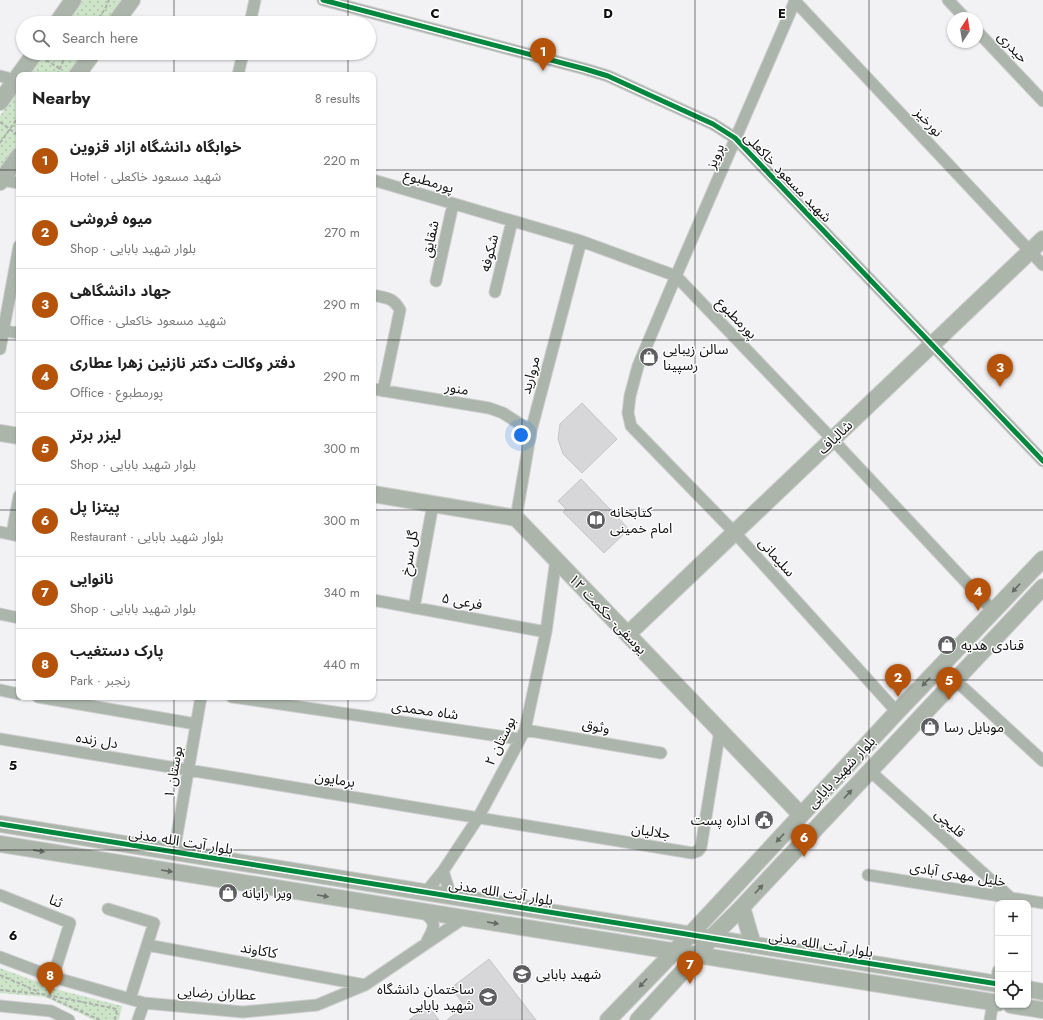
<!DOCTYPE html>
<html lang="en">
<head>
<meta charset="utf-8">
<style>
  :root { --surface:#fff; --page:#f6f6f6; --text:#222; --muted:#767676; --line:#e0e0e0; --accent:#b45309 }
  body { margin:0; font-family:Jost,"Noto Sans Arabic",sans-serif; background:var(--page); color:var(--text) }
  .controls { position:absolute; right:12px; bottom:12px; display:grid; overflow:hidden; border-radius:8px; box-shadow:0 1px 3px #0004 }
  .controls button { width:36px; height:36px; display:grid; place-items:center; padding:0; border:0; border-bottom:1px solid var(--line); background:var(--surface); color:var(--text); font:20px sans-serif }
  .compass { position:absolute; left:947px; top:12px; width:36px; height:36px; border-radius:50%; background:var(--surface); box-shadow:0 1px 3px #0004; rotate:12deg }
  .you { position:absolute; left:521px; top:435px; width:14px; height:14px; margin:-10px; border:3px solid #fff; border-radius:50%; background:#1a73e8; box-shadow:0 0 0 6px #1a73e833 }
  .badge { display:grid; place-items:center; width:26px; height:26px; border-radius:50%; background:var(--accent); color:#fff; font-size:13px; font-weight:700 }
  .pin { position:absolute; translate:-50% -33px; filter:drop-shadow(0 1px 2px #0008) }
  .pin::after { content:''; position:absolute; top:21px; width:14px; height:12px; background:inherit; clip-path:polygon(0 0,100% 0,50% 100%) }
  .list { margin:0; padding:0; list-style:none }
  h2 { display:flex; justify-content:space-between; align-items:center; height:52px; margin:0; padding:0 16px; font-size:17px }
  h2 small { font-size:13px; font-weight:400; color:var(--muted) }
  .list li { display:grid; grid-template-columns:26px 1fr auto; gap:12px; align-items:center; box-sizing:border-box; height:72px; padding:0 16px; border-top:1px solid var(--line) }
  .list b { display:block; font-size:15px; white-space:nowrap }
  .list p { margin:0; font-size:13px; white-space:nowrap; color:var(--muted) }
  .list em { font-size:13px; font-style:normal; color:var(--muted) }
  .icon { flex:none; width:22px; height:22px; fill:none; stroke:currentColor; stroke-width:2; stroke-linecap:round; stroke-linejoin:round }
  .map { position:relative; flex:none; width:1043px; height:1020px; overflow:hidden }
  .search { position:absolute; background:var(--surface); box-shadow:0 1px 3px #0004; left:16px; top:16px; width:360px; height:44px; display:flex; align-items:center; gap:10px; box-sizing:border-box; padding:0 14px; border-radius:22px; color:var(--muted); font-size:15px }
  .panel { position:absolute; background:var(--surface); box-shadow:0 1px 3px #0004; left:16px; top:72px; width:360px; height:628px; border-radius:8px }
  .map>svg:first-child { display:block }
</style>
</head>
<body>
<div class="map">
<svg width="1043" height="1020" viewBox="0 0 1043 1020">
  <defs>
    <pattern id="green-dots" width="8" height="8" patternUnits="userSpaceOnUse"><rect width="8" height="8" fill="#cde4c9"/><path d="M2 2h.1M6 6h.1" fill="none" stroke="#afc2ac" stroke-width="1.8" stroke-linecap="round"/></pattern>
  </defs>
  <rect width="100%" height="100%" fill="#f2f1f4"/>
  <path fill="url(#green-dots)" d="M 83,0 L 123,0 L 106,23 L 66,23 Z
    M 45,53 L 85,53 L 69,75 L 29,75 Z
    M 19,89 L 19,145 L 0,171 L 0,116 Z
    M 0,968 L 59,990 L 122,1006 L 119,1020 L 94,1020 L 45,997 L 0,993 Z"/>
  <path fill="#d7d7d9" stroke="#c5c5c7" d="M 582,403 L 617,439 L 582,473 L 563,454 L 558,439 L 560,424 Z
    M 581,479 L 629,529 L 604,553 L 563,512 L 566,509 L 558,501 Z
    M 489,959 L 536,1020 L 447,1020 L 465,1006 L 451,988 Z
    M 428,1006 L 439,1020 L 409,1020 Z"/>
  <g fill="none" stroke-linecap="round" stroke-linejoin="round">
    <defs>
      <path id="street" d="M 323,0 L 585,69 L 608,76 L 713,124 L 735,138 L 1043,461
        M 794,0 L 1043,265
        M 948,0 L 965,18
        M 795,1 L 676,276 L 638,366 L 630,396 L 628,413 L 631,426 L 735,533 L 897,712
        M 250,23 L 255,0
        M 977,31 L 1043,101
        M 238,75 L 243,53
        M 0,76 L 16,80
        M 2,180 L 19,183
        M 373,180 L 581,241 L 676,276 L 833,440 L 994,612
        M 436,281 L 453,204
        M 495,292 L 512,221
        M 373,295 C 386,298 393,297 400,310 L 383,391
        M 0,330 L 19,333
        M 0,349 L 19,246
        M 373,389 L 489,408 L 503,413 L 531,431
        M 516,518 L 531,431 L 581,241
        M 0,532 L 19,536
        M 12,534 L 19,496
        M 373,600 L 546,632
        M 414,608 L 433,504
        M 0,614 L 19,618
        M 955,680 L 1043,761
        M 0,690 L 19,694
        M 38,697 L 196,724
        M 232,697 L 519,739
        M 525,730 L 661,753
        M 0,739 L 692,853 L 698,851 L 701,847 L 720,730
        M 870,771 L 1011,898 L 1010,903
        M 174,852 L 201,697
        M 443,871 L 449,890 L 453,897
        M 868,875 L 1043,903
        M 426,892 L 443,871 L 478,818 L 525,730 L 546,632 L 556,559
        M 0,895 L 70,923 L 53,977
        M 108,909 L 154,923 L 130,999
        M 423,912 C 437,923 435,926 427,941
        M 147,945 L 365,985
        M 0,957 L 53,977 L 144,1003 L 243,1012 L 317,1005 L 365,985 L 464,918
        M 996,984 L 998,971
        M 0,1006 L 51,1011 L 69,1020
        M 138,1020 L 144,1003
        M 990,1020 L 993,1002"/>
      <path id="secondary" d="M 57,23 L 73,0
        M 115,23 L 132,0
        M 19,75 L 35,53
        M 77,75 L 93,53
        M 0,102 L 19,75
        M 0,182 L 19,156
        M 0,433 L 19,436
        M 373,494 L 516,518 L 801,815
        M 628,634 L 1043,239
        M 0,824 L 998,984
        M 0,844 L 998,1003
        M 742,907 L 753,945
        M 1028,989 L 1043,992
        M 1011,1005 L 1043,1010
        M 608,1020 L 674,952 L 897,712 L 1043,559
        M 638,1020 L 698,955 L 711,938 L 742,907 L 1043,587"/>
    </defs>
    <use href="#street" stroke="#cececf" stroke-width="13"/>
    <use href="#secondary" stroke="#cececf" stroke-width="18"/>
    <path stroke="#acb1ad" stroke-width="2" stroke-dasharray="4 2" stroke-linecap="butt" d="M 95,23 L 105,9 L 109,0
      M 46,60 L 60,69
      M 57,75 L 67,53
      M 0,122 L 19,136
      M 0,143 L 19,116
      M 0,975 L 39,992
      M 0,990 L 42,994 L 117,1009 L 115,1020
      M 47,996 L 100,1020"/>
    <use href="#street" stroke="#acb5ac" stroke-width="11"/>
    <use href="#secondary" stroke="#abb5aa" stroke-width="16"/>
    <defs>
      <path id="cycleway" d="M 323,0 L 585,69 L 608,76 L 713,124 L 735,138 L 1043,461
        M 0,824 L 998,984"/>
    </defs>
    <use href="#cycleway" stroke="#fff" stroke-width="8"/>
    <use href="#cycleway" stroke="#00873e" stroke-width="5"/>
  </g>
  <defs><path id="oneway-solid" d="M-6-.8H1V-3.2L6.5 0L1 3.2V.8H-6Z"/></defs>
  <g fill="#656a65">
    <use href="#oneway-solid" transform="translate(1016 588) rotate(133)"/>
    <use href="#oneway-solid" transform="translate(926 682) rotate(134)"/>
    <use href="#oneway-solid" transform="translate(848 794) rotate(-47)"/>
    <use href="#oneway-solid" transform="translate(780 838) rotate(133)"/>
    <use href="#oneway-solid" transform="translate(39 851) rotate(9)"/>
    <use href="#oneway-solid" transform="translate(167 871) rotate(9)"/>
    <use href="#oneway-solid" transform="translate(759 889) rotate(-47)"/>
    <use href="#oneway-solid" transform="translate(323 896) rotate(9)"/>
    <use href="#oneway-solid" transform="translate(493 923) rotate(9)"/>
    <use href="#oneway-solid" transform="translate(643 983) rotate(133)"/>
  </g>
  <path fill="none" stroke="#0f0f10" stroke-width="1" stroke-opacity="0.55" d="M 174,0 L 174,23M 348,0 L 348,23M 522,0 L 522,1020M 695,0 L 695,1020M 869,0 L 869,1020M 174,53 L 174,75M 348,53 L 348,75M 0,170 L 19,170M 373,170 L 1043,170M 0,340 L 19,340M 373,340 L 1043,340M 0,510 L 19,510M 373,510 L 1043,510M 0,680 L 19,680M 373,680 L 1043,680M 174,697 L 174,1020M 348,697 L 348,1020M 0,850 L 1043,850"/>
  <defs>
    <symbol id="shop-disc" viewBox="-11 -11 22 22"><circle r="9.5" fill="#5e5e60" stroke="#fff"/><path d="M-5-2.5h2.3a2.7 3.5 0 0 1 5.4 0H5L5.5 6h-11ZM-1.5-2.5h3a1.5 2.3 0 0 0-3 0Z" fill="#fff"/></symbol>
    <symbol id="library-disc" viewBox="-11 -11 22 22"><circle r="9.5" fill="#5e5e60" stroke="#fff"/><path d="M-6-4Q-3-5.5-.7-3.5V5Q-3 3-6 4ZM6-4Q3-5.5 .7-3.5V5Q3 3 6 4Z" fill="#fff"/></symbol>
    <symbol id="civic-disc" viewBox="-11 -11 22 22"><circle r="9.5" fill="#5e5e60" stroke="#fff"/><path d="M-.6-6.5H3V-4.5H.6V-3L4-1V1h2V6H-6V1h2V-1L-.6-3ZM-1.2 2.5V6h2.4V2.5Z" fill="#fff"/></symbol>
    <symbol id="university-disc" viewBox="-11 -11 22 22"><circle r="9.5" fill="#5e5e60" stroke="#fff"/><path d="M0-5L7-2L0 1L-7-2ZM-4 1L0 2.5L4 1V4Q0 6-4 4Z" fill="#fff"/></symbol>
  </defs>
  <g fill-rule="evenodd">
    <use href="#shop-disc" x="638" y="346" width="22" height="22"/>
    <use href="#library-disc" x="585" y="509" width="22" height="22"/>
    <use href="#shop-disc" x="936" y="634" width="22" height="22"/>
    <use href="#shop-disc" x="919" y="716" width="22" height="22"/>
    <use href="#civic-disc" x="753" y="809" width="22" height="22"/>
    <use href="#shop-disc" x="217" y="882" width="22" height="22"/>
    <use href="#university-disc" x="511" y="963" width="22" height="22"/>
    <use href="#university-disc" x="477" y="986" width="22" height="22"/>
  </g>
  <g text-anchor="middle" stroke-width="3" stroke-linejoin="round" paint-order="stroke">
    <g font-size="14" fill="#0f0f10" stroke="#fff">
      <text transform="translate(1013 47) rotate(47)" y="5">حیدری</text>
      <text transform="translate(929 122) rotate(47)" y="5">نورخیز</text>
      <text transform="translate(715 156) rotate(-67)" y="5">پرویز</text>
      <text transform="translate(788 177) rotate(46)" y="5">شهید مسعود خاکعلی</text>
      <text transform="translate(429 181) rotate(16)" y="5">پورمطبوع</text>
      <text transform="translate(430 239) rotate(-78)" y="5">شقایق</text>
      <text transform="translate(489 253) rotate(-76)" y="5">شکوفه</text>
      <text transform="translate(737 318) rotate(46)" y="5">پورمطبوع</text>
      <text transform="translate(530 375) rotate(-75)" y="5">مروارید</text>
      <text transform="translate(457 388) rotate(9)" y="5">منور</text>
      <text transform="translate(835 437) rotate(-44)" y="5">شالباف</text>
      <text transform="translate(409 553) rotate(-80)" y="5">گل سرخ</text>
      <text transform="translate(777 557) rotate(48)" y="5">سلیمانی</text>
      <text transform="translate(462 601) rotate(10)" y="5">فرعی ۵</text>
      <text transform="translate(608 614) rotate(46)" y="5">یوسفی- حکمت ۱۲</text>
      <text transform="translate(425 710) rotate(8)" y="5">شاه محمدی</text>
      <text transform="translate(596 726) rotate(10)" y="5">وثوق</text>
      <text transform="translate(97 740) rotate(9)" y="5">دل زنده</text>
      <text transform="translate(500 741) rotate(-64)" y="5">بوستان ۲</text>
      <text transform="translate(173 772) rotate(-80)" y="5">بوستان ۱</text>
      <text transform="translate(841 772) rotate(-47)" y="5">بلوار شهید بابایی</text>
      <text transform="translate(335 779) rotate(9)" y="5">برمایون</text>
      <text transform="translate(950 823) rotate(42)" y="5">قلیچی</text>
      <text transform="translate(651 831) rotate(9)" y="5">جلالیان</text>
      <text transform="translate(181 841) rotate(9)" y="5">بلوار آیت الله مدنی</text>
      <text transform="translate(958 874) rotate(9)" y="5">خلیل مهدی آبادی</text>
      <text transform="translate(501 892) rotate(9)" y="5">بلوار آیت الله مدنی</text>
      <text transform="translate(56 901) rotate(22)" y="5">ثنا</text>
      <text transform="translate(821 944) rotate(9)" y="5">بلوار آیت الله مدنی</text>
      <text transform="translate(259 950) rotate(10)" y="5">کاکاوند</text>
      <text transform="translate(217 993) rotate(3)" y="5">عطاران رضایی</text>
    </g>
    <g font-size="14" fill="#0f0f10" stroke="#fff" text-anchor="start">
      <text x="663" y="354">سالن زیبایی<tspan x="663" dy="16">رسپینا</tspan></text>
      <text x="610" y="517">کتابخانه<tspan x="610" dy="16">امام خمینی</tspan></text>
      <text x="961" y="650">قنادی هدیه</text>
      <text x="944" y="732">موبایل رسا</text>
      <text x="750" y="825" text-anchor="end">اداره پست</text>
      <text x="242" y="898">ویرا رایانه</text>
      <text x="536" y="979">شهید بابایی</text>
      <text x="474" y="994" text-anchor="end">ساختمان دانشگاه<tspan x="474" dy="16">شهید بابایی</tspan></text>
    </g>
  </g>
  <g font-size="13" text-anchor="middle" font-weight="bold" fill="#0f0f10" stroke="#fff" stroke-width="3" stroke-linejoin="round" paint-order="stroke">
    <text x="435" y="18">C</text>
    <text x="608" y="18">D</text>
    <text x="782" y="18">E</text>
    <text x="13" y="770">5</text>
    <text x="13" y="940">6</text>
  </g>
</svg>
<div class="controls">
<button>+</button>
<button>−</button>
<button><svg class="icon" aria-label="locate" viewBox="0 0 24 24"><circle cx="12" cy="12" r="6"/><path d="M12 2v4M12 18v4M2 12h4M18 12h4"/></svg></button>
</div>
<svg class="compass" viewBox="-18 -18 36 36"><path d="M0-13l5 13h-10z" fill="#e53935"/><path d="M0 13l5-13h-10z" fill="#767676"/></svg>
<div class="you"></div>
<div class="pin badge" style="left:543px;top:71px">1</div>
<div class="pin badge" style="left:898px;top:697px">2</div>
<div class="pin badge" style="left:1000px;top:387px">3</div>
<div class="pin badge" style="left:978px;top:611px">4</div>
<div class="pin badge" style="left:949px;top:700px">5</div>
<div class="pin badge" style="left:804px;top:857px">6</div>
<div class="pin badge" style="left:690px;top:984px">7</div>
<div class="pin badge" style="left:50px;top:995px">8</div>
<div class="search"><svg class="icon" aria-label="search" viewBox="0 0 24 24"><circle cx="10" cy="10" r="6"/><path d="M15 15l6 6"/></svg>Search here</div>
<section class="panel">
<h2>Nearby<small>8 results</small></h2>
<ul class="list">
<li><span class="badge">1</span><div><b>خوابگاه دانشگاه ازاد قزوین</b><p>Hotel · شهید مسعود خاکعلی</p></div><em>220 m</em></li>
<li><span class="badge">2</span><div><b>میوه فروشی</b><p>Shop · بلوار شهید بابایی</p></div><em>270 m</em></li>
<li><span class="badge">3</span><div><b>جهاد دانشگاهی</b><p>Office · شهید مسعود خاکعلی</p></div><em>290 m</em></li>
<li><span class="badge">4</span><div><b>دفتر وکالت دکتر نازنین زهرا عطاری</b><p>Office · پورمطبوع</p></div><em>290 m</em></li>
<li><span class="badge">5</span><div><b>لیزر برتر</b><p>Shop · بلوار شهید بابایی</p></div><em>300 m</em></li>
<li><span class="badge">6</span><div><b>پیتزا پل</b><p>Restaurant · بلوار شهید بابایی</p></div><em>300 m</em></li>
<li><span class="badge">7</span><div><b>نانوایی</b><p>Shop · بلوار شهید بابایی</p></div><em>340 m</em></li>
<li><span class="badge">8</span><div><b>پارک دستغیب</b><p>Park · رنجبر</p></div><em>440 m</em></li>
</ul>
</section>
</div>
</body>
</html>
